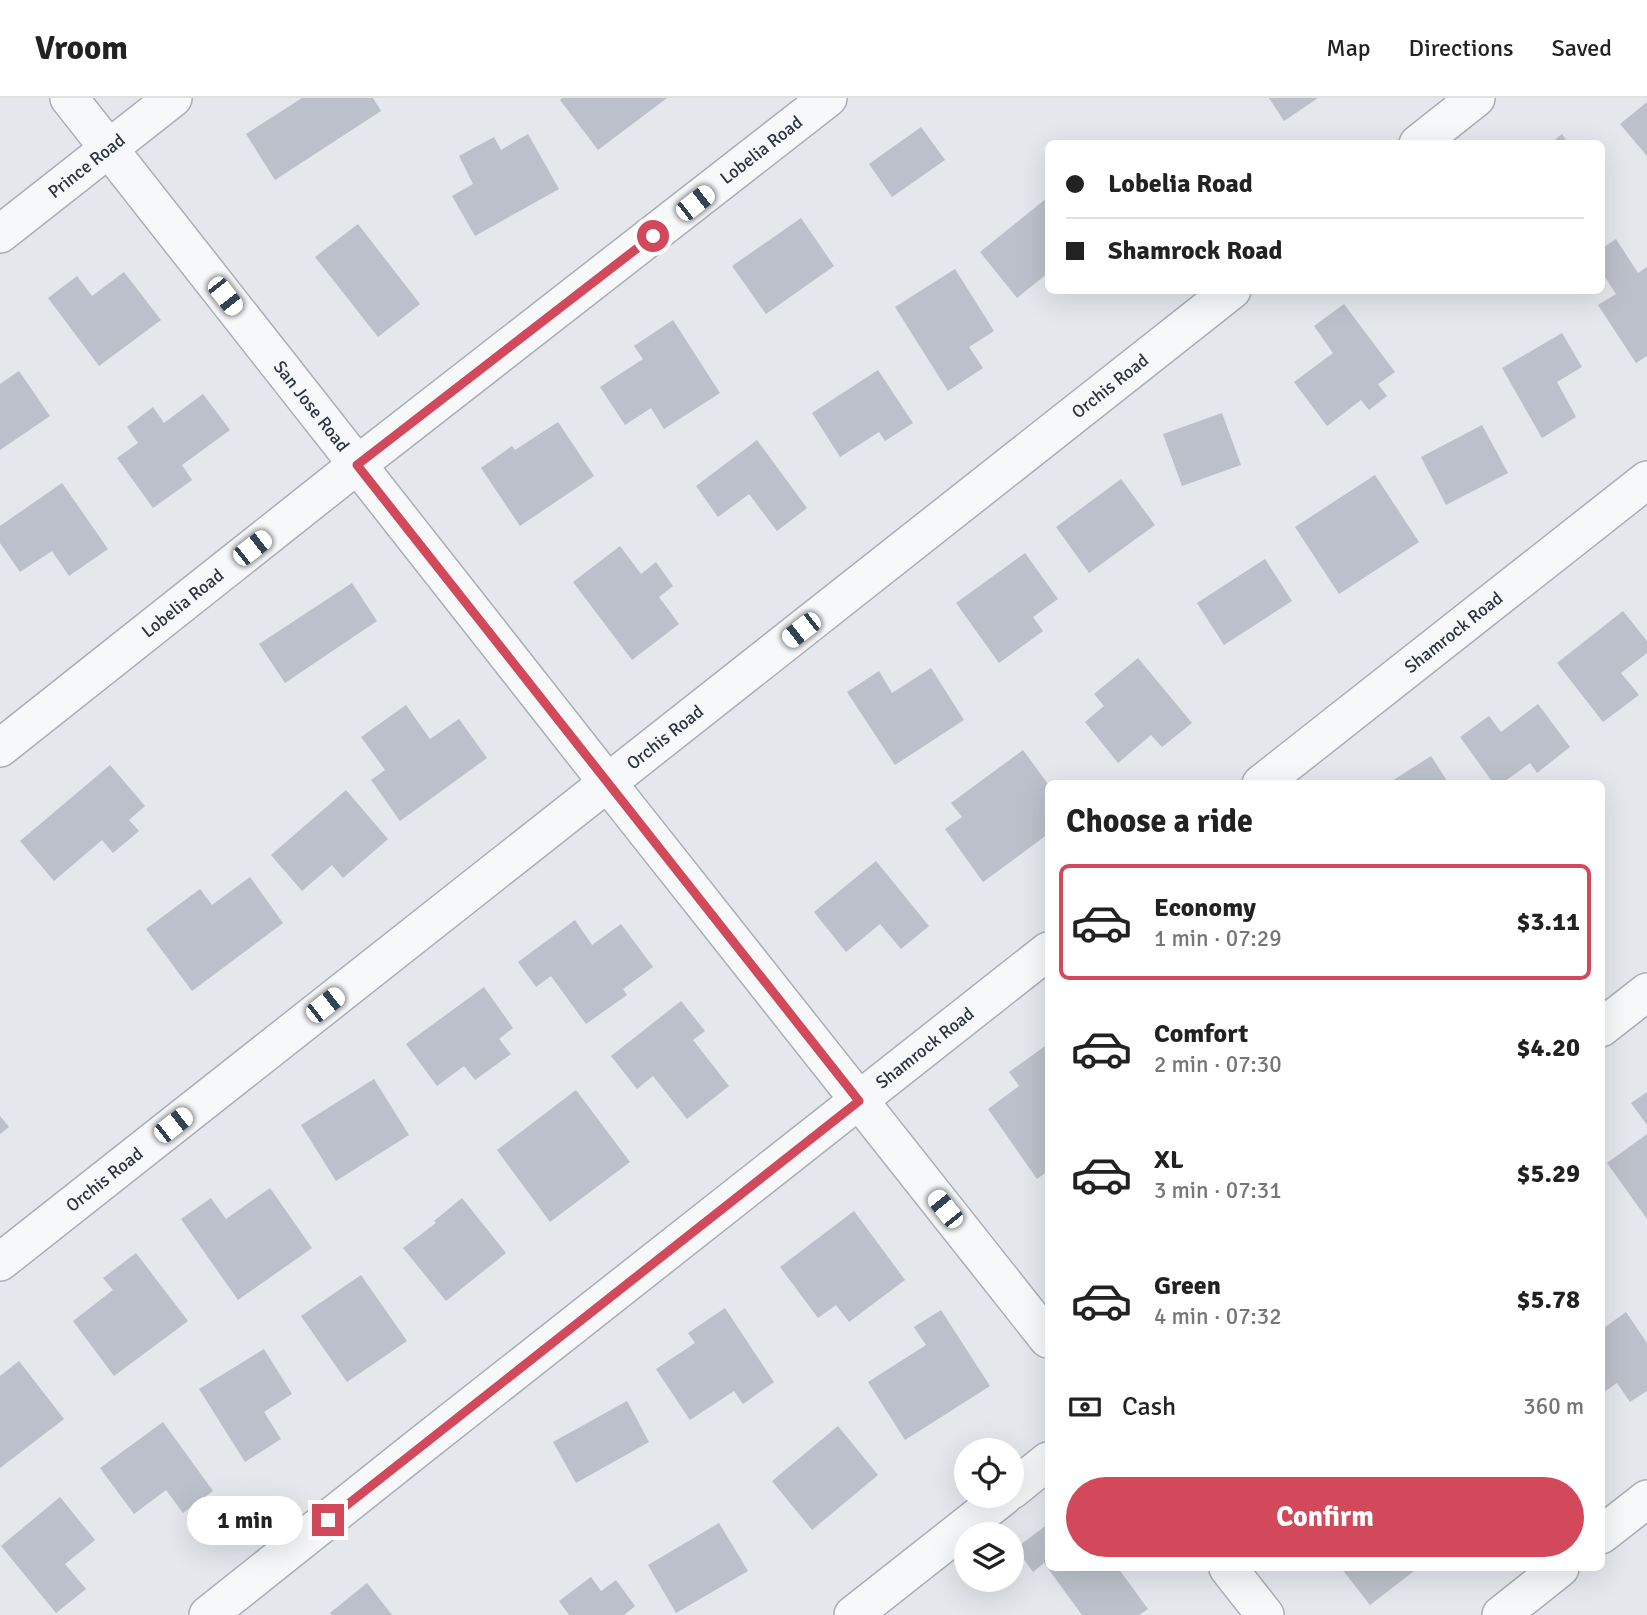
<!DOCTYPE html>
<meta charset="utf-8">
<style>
:root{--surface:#fff;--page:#f2f2f2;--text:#222;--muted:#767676;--line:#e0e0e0;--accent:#d1495b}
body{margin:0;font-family:Signika,sans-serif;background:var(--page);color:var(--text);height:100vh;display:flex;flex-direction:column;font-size:26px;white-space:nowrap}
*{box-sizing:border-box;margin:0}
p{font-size:23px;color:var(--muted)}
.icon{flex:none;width:38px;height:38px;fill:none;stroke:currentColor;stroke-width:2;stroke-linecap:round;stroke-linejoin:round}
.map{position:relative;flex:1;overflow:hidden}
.details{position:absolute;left:1045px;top:682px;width:560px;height:791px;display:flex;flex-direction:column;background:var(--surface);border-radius:10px;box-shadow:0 7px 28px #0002}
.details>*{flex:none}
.hud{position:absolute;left:1045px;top:42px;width:560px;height:154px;border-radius:10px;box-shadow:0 7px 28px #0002;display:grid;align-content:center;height:154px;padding:0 21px;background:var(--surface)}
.tools{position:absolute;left:954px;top:1340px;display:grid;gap:14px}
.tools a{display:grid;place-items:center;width:70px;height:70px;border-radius:50%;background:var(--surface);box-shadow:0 7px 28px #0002;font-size:35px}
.end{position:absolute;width:32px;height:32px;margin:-16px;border:9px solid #d1495b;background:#fff;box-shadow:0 0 0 4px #fff}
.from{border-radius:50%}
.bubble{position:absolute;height:49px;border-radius:24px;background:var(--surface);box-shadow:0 7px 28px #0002;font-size:23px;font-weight:700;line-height:49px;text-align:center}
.car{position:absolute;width:21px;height:42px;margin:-21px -10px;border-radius:9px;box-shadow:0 0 5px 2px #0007;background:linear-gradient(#fff 24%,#345 0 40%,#fff 0 76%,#345 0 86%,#fff 0)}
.hud b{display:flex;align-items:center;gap:24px;height:66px;font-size:26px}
.hud b+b{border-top:2px solid var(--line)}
.hud i{width:18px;height:18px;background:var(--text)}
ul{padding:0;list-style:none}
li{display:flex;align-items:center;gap:21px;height:116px;margin:0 14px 10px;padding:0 7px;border:4px solid transparent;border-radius:10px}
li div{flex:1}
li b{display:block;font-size:26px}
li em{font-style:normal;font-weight:700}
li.current{border-color:var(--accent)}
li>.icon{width:63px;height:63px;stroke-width:1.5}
h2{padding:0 21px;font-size:32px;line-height:84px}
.pay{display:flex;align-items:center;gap:18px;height:77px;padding:0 21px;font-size:26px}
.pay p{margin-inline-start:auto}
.cta{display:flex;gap:14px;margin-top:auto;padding:14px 21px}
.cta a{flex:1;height:80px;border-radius:42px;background:var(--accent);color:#fff;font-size:28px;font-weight:700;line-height:80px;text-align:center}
header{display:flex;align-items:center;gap:42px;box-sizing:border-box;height:98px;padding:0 35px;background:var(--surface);border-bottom:2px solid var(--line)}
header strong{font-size:33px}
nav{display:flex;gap:38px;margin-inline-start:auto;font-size:24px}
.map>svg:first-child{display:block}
</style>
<header>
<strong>Vroom</strong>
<nav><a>Map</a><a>Directions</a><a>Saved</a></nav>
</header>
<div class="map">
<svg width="1647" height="1517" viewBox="0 0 1647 1517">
<rect width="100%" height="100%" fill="#e4e7ec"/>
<g fill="#bbc0ca">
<path d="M302,0H373L381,13L275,82L246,36Z"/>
<path d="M562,0H667L598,52L560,2Z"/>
<path d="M1269,0H1318L1284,23Z"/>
<path d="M1647,4V58L1620,26Z"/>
<path d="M921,29L945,62L892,99L869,66Z"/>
<path d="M528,36L559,91L475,138L452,98L473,86L459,58L494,39L501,52Z"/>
<path d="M1562,36L1569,46H1550Z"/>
<path d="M1048,99V175L1017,200L980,154Z"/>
<path d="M801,120L834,168L766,216L732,168Z"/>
<path d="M358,126L420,206L378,239L315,159Z"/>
<path d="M1616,141L1638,175L1647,169V258L1636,265L1598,207L1616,196L1601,173V151Z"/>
<path d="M955,171L994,233L969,249L983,270L948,293L895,209Z"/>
<path d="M124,174L161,222L99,268L48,200L77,178L92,198Z"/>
<path d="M1344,206L1395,274L1378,286L1387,298L1369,312L1361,302L1327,328L1294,284L1333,255L1314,228Z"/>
<path d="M673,222L720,295L664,331L651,310L625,327L600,289L643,261L634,248Z"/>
<path d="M1562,235L1582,269L1557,284L1576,319L1542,340L1502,270Z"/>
<path d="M878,272L913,325L885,343L879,334L840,359L812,315Z"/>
<path d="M19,273L50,318L0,352V286Z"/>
<path d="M203,296L230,332L182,367L192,382L153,410L117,360L138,345L127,329L153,309L164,325Z"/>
<path d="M1222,315L1241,367L1182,388L1163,336Z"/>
<path d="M558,324L594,378L520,428L481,370L512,348L515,352Z"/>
<path d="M1482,327L1508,375L1446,407L1421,359Z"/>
<path d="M757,342L807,410L777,433L749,396L718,419L696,388Z"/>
<path d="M1375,377L1419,444L1339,496L1295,429Z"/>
<path d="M1121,381L1155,427L1089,475L1056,429Z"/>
<path d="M62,385L108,451L69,478L52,453L20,474L0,445V428Z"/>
<path d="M620,448L641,476L656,464L673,488L659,499L679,526L632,562L573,484Z"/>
<path d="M1025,455L1058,501L1033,519L1043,533L999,565L956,505Z"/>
<path d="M1265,461L1292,503L1224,547L1197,505Z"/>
<path d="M352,485L377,523L285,585L259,546Z"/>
<path d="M1623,513L1647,543V555L1621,575L1639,597L1603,624L1557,565Z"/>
<path d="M1138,560L1192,625L1162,649L1151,637L1118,665L1085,624L1104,608L1094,596Z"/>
<path d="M931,570L964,622L895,667L847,594L879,573L892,595Z"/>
<path d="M1538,606L1570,649L1537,675L1530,665L1501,686H1494L1460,639L1489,618L1501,634Z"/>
<path d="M406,607L430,641L459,621L487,660L400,723L371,682L385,672L361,639Z"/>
<path d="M1023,652L1048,686V736L983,784L945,731L962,719L951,705Z"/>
<path d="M1431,658L1449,686H1394L1392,683Z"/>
<path d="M110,667L145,708L129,722L139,733L113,755L102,742L54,783L20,743Z"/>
<path d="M346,692L388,741L343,780L332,767L302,793L271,757Z"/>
<path d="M876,763L929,828L901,851L880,826L846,854L814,814Z"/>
<path d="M250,779L283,825L192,893L146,831L200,791L212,807Z"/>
<path d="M575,822L592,847L621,826L653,869L623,891L627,897L586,926L551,878L536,889L518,864Z"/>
<path d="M484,889L513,930L499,941L511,956L475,982L464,968L437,988L406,946Z"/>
<path d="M681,903L705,933L693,942L729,988L687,1021L653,978L637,991L611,958Z"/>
<path d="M1048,946V1073L1037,1081L988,1011L1019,988L1009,974Z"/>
<path d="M374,981L409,1037L336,1083L301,1027Z"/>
<path d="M576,992L630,1064L550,1124L497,1052Z"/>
<path d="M1647,994V1027L1631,1005Z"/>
<path d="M0,1018L9,1029L0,1036Z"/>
<path d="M1647,1036V1121L1607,1065Z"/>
<path d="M270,1090L312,1150L238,1202L181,1121L211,1100L226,1121Z"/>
<path d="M462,1100L506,1155L446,1203L403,1150L436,1125L434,1123Z"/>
<path d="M854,1113L905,1182L849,1224L836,1207L818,1220L780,1169Z"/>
<path d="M136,1155L188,1223L114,1278L73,1223L113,1192L103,1180Z"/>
<path d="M361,1177L407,1243L347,1284L301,1218Z"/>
<path d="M725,1210L774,1284L743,1306L734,1293L690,1322L656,1271L695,1245L688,1235Z"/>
<path d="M941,1212L990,1288L905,1342L868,1284L926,1247L914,1229Z"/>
<path d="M1626,1214L1647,1245V1293L1630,1304L1617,1285L1601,1296V1232Z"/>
<path d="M264,1251L292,1296L264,1314L281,1341L245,1364L199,1291Z"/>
<path d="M19,1263L64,1321L0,1370V1278Z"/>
<path d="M627,1303L649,1344L576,1385L553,1344Z"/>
<path d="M163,1324L213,1393L183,1415L166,1392L134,1416L100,1370Z"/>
<path d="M838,1328L878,1377L812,1432L772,1383Z"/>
<path d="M60,1399L95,1442L65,1466L86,1491L56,1515L1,1448Z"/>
<path d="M719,1425L748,1473L676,1515L648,1467Z"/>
<path d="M1048,1426V1470H1118L1148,1511L1139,1517H1082L1044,1465L1033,1474L1016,1450Z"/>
<path d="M1341,1470H1418L1370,1507Z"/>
<path d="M591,1479L601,1493L616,1482L635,1508L624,1517H569L559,1503Z"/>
<path d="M367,1485L392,1517H331L330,1515Z"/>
</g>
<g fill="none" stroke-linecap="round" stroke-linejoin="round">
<g stroke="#a9aeb7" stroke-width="40">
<g id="minor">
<path id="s1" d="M69,0L607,684L1048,1241"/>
<path d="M1418,46L1476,0"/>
<path id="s2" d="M0,136L173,0"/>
<path id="s3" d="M0,650L357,367L828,0"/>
<path id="s4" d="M1261,686L1647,382"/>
<path d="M1601,930L1647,894"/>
<path id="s5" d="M0,1164L1232,192"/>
<path d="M1012,1392L1048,1363"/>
<path d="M1601,1437L1647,1401"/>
<path d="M1228,1470L1265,1517"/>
<path id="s6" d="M208,1517L415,1352L1048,853"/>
<path d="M853,1517L1004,1398"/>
<path d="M1501,1517L1560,1470"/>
</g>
</g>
<use href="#minor" stroke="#f7f8fa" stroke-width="37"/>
</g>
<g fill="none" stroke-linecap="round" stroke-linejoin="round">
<path stroke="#d1495b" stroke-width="9" d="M328,1422L859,1003L357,367L653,138"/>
</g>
<g text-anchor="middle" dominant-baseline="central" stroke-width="6" stroke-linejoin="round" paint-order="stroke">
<g font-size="18" fill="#2b3445" stroke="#f4f6f9">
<text stroke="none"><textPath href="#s3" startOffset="968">Lobelia Road</textPath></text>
<text stroke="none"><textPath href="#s2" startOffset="110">Prince Road</textPath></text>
<text stroke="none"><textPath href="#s5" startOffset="1414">Orchis Road</textPath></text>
<text stroke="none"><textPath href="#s1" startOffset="392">San Jose Road</textPath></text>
<text stroke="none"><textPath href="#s3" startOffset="233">Lobelia Road</textPath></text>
<text stroke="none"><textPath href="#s4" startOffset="245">Shamrock Road</textPath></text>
<text stroke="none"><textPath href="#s5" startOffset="847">Orchis Road</textPath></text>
<text stroke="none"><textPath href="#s6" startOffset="914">Shamrock Road</textPath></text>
<text stroke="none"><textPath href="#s5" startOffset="133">Orchis Road</textPath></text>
</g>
</g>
</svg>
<div class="tools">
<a><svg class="icon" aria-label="locate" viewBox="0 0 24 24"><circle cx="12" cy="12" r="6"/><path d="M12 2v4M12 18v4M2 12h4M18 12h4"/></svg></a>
<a><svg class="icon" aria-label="layers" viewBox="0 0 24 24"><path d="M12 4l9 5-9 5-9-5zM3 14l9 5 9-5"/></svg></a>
</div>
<i class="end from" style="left:653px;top:138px"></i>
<i class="end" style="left:328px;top:1422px"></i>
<div class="bubble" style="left:187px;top:1398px;width:116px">1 min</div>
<i class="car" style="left:695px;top:105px;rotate:52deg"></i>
<i class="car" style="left:225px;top:198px;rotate:142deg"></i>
<i class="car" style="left:252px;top:450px;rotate:52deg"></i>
<i class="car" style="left:801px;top:532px;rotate:232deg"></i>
<i class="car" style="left:325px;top:907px;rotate:52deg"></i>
<i class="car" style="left:173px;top:1027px;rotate:52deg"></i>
<i class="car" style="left:945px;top:1111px;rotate:321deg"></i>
<div class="hud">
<b><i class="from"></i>Lobelia Road</b>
<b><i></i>Shamrock Road</b>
</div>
<section class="details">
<h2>Choose a ride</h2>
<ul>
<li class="current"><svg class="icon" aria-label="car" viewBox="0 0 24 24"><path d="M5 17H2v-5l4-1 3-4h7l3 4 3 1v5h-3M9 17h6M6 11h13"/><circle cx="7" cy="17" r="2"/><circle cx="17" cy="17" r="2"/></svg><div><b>Economy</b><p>1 min · 07:29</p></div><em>$3.11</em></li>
<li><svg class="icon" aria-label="car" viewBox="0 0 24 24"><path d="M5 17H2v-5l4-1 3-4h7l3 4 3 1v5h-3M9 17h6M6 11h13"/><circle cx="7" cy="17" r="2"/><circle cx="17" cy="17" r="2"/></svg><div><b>Comfort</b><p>2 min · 07:30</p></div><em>$4.20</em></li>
<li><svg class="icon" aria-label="car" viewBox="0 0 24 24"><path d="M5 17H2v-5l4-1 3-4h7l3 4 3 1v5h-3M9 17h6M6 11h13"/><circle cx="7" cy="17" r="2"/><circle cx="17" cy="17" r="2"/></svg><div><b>XL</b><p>3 min · 07:31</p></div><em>$5.29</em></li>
<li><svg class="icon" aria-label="car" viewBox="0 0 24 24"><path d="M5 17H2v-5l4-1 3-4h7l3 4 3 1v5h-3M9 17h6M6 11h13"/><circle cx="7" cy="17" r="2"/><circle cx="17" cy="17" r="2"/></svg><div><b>Green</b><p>4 min · 07:32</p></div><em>$5.78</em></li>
</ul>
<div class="pay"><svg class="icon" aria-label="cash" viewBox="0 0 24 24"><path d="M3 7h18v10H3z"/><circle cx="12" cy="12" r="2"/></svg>Cash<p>360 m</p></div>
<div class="cta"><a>Confirm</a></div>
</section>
</div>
